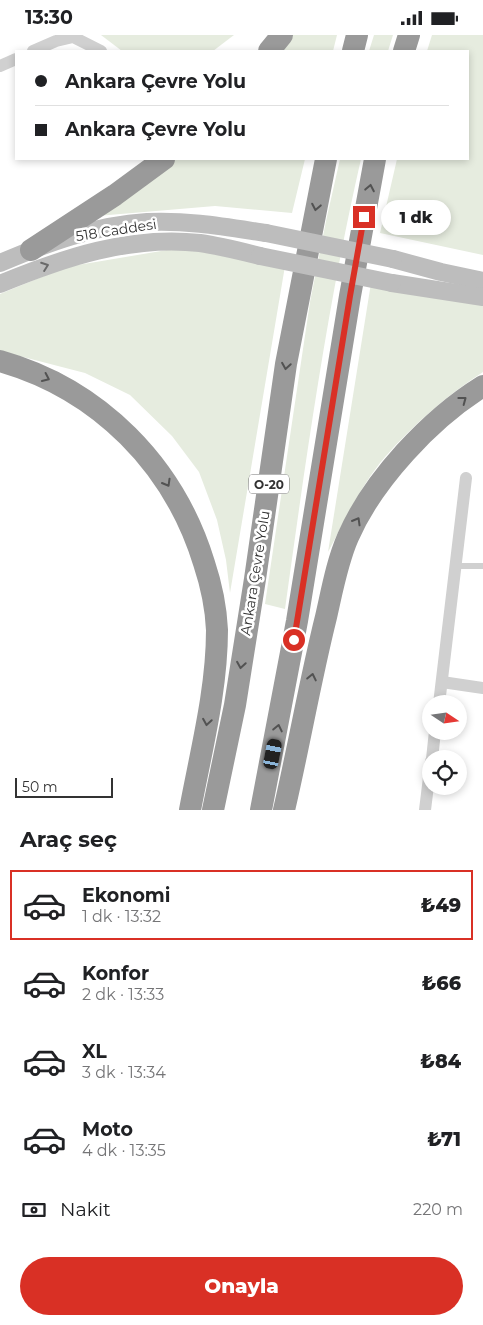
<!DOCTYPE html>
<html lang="tr">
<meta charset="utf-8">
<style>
:root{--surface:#fff;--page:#f2f2f2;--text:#202124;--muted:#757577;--line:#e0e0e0;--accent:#d93025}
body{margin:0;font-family:Montserrat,sans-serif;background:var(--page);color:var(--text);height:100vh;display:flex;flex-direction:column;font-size:19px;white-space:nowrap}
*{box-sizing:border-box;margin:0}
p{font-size:16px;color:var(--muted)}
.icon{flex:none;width:28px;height:28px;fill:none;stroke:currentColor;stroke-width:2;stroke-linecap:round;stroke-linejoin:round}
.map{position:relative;height:775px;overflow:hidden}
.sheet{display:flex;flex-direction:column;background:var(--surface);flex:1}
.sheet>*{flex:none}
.banner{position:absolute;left:15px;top:15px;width:454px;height:110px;border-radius:0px;box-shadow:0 2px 8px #0003;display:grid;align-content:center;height:110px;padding:0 20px;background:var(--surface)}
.needle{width:32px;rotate:103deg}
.controls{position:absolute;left:422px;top:660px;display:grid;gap:10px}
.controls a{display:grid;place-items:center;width:45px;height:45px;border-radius:50%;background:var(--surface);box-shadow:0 2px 8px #0003;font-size:25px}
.scale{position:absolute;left:15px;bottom:12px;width:98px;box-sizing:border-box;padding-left:5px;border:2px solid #333;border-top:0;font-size:14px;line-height:18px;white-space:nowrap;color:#333;-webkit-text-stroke:4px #fff;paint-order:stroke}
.end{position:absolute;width:22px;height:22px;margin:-11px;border:6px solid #d93025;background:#fff;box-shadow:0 0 0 2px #fff}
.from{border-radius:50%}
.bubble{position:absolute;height:35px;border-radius:18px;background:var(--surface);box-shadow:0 2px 8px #0003;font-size:16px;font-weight:800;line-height:35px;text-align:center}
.car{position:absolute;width:15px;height:30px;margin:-15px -8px;border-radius:6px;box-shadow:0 0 4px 1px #0007;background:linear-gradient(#222 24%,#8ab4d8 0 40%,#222 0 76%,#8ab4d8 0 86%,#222 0)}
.banner b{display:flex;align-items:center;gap:18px;height:48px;font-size:19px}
.banner b+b{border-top:1px solid var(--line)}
.banner i{width:12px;height:12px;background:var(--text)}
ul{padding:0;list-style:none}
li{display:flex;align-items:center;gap:15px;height:70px;margin:0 10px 8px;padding:0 10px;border:2px solid transparent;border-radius:0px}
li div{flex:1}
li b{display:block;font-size:19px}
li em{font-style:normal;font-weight:800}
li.on{border-color:var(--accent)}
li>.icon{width:45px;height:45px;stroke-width:1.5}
h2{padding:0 20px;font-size:22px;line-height:60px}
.pay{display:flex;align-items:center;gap:12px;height:55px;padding:0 20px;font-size:19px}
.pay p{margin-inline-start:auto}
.action{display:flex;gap:10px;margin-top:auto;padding:10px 20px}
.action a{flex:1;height:58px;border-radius:30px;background:var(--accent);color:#fff;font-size:20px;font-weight:800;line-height:58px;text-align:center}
.status{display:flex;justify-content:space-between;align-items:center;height:35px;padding:0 25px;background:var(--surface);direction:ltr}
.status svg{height:14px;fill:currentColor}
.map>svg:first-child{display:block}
</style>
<div class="status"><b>13:30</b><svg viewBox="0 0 49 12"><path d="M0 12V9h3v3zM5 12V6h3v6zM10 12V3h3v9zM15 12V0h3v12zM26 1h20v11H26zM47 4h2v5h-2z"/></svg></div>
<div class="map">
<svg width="483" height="775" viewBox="0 0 483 775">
<rect width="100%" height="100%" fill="#fff"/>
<g fill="#e6ecdf">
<path d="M101,0H234L213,16H122Z"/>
<path d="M292,0H337L333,16H279Z"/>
<path d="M374,0H393L388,16H369Z"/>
<path d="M432,0H483V220L380,198L397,124H468V16H427Z"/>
<path d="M176,124H305L292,178L215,171L97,181L156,141Z"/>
<path d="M340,124H361C327,272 306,423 285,574L265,569L310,267L326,186Z"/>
<path d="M209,213L285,231L230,558L226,525L217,485L199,437L172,401L130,360L85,338L0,316V259L66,232L173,214Z"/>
<path d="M371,248L483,270V337C447,360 413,390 385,422C361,450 345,485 328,517Z"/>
</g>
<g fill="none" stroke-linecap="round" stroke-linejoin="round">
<path stroke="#d0d0d0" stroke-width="6" d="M455,531H483"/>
<g stroke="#d0d0d0" stroke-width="12">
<path d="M33,16L56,6L73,2L101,16"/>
<path d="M0,31L16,24"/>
<path d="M442,647L483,653"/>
<path d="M439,669L466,443"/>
<path d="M432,724L435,696"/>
<path d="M425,775L431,726"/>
</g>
<g stroke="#bdbdbd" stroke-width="18">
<path d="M393,224L441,237L483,246"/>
<path d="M0,228C47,208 96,190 147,187C188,185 226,192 266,198"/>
<path d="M392,248L483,262"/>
<path d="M0,249C63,223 130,200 200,208C220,211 240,216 260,221"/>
</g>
<g stroke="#9a9a9a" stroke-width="22">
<path d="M269,16L282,0"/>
<path d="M353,16L357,0"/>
<path d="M404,16L409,0"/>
<path d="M31,215L115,160L164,124"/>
<path d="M0,326C99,354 174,430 204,528C211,549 216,572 217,595C217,655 201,716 190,775"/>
<path d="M213,775L235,670L255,544L286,329L326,124"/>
<path d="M261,775L297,586L350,261L375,124"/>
<path d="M284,775C299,711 310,646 326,582C332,556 337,527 348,502C373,445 430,384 483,351"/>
</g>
<g stroke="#bdbdbd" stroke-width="18">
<path d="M266,198L393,224"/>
<path d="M260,221L392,248"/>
</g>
</g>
<defs><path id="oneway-chevron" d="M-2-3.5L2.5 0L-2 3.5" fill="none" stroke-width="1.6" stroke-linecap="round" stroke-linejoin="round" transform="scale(1.25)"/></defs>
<g stroke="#525252">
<use href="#oneway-chevron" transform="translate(370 153) rotate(-79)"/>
<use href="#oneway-chevron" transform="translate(316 172) rotate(101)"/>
<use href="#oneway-chevron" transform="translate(286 331) rotate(99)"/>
<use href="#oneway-chevron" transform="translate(46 343) rotate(25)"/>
<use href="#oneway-chevron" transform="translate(463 365) rotate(-37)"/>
<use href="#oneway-chevron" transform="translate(167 448) rotate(60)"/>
<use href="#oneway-chevron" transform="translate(357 486) rotate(-60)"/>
<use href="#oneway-chevron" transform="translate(241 630) rotate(99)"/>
<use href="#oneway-chevron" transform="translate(312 642) rotate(-78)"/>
<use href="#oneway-chevron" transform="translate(207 687) rotate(99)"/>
<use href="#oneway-chevron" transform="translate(278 693) rotate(-78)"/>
</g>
<use stroke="#6a6a6a" href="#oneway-chevron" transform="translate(45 231) rotate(-20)"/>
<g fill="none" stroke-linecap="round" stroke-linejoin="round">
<path stroke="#d93025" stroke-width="6" d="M294,605L350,261L364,182"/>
</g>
<g text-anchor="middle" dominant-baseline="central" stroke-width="5" stroke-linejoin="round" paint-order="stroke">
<rect fill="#fff" stroke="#707070" stroke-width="1" x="249" y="439.5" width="40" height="19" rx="4"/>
<g font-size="12" font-weight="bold" fill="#333">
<text x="269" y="449">O-20</text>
</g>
<g font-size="14" fill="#333" stroke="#fff">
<text transform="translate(116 195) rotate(-9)">518 Caddesi</text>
<text transform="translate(255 538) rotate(-81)">Ankara Çevre Yolu</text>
</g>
</g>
</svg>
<div class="controls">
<a><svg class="needle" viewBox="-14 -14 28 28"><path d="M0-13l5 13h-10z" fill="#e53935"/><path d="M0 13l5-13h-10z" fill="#757577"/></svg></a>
<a><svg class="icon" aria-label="locate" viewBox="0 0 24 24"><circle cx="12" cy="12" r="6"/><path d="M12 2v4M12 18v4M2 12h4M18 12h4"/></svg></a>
</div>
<div class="scale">50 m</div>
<i class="end from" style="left:294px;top:605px"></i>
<i class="end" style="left:364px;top:182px"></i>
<div class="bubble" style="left:381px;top:165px;width:70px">1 dk</div>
<i class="car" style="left:273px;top:719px;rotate:11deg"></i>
<div class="banner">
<b><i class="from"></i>Ankara Çevre Yolu</b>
<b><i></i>Ankara Çevre Yolu</b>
</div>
</div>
<section class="sheet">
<h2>Araç seç</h2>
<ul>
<li class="on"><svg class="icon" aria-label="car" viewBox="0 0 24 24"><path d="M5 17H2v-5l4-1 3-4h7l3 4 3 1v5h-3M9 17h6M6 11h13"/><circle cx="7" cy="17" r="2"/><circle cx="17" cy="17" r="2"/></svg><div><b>Ekonomi</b><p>1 dk · 13:32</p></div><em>₺49</em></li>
<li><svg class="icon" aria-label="car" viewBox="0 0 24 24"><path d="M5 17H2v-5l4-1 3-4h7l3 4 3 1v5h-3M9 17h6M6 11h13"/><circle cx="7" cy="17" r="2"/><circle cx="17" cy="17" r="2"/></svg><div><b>Konfor</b><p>2 dk · 13:33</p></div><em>₺66</em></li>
<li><svg class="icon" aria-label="car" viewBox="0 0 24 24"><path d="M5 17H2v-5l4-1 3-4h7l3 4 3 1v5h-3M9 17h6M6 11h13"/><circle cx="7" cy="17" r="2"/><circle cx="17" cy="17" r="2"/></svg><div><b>XL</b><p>3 dk · 13:34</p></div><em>₺84</em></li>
<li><svg class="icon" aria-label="car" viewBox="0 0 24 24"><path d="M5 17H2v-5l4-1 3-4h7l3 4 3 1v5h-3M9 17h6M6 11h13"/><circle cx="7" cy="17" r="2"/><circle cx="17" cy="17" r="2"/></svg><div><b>Moto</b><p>4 dk · 13:35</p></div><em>₺71</em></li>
</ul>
<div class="pay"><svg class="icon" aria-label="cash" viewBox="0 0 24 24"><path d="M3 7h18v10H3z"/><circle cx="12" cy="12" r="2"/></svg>Nakit<p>220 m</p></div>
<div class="action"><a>Onayla</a></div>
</section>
